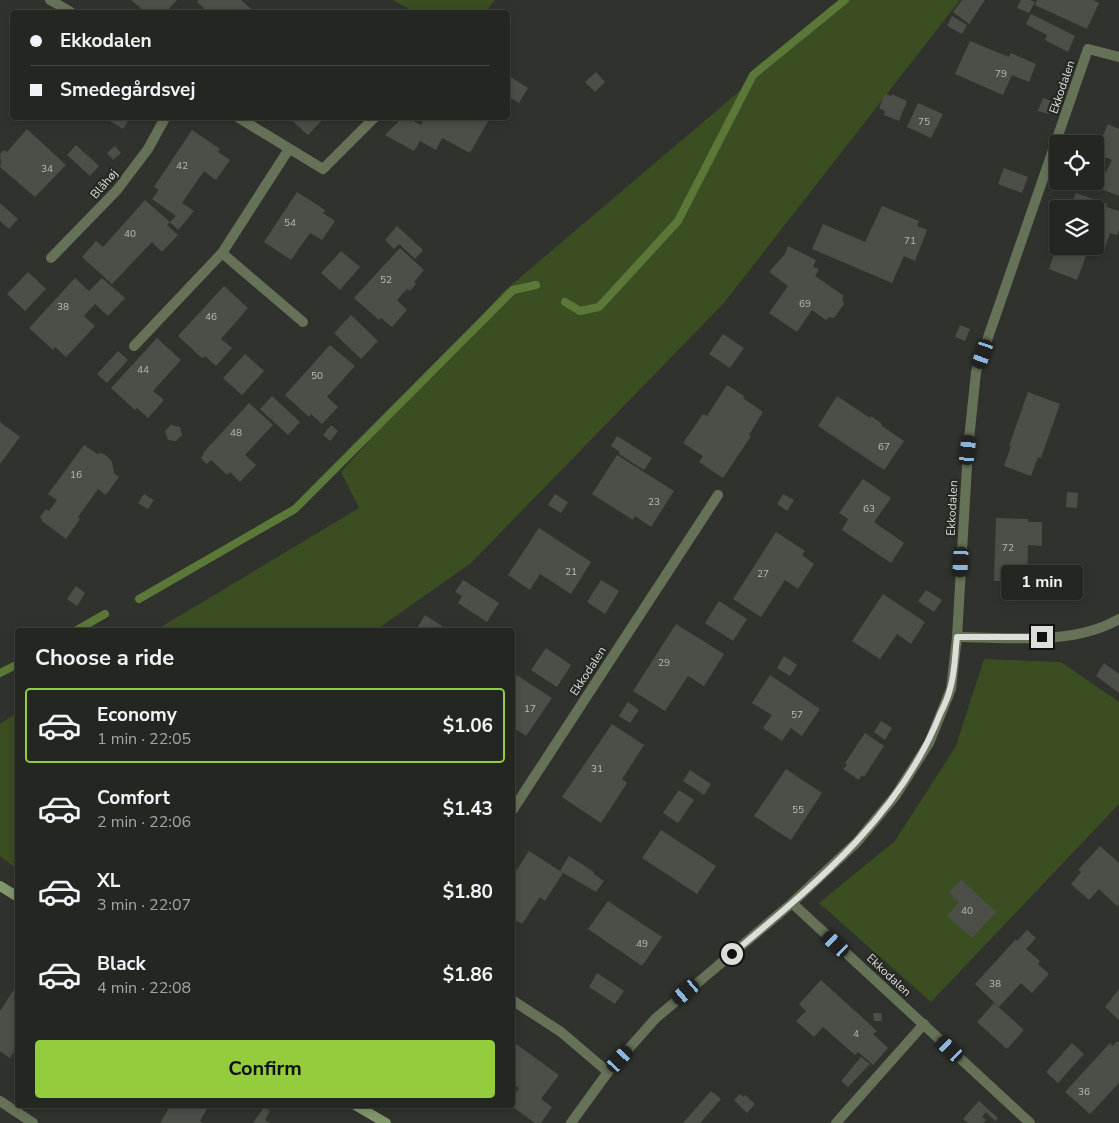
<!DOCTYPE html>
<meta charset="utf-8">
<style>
:root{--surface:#242622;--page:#2c2e2a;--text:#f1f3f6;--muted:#a3a5a5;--line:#414340;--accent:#93cc3d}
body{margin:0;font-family:"Nunito Sans",sans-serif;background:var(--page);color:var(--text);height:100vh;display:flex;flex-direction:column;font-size:19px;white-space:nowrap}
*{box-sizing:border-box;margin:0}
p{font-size:16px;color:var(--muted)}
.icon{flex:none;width:28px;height:28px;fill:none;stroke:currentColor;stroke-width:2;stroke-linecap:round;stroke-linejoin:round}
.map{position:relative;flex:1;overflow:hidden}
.side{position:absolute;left:15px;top:628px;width:500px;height:480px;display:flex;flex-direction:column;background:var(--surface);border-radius:5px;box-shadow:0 2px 8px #0003,0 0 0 1px var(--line)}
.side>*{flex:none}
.banner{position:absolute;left:10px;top:10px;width:500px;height:110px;border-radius:5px;box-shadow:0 2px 8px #0003,0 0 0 1px var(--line);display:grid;align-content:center;height:110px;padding:0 20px;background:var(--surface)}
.fabs{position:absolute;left:1049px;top:135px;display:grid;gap:10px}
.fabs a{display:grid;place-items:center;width:55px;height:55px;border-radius:5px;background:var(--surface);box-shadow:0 2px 8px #0003,0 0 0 1px var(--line);font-size:25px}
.end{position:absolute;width:22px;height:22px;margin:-11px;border:6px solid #dcdeda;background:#111;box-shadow:0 0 0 2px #111}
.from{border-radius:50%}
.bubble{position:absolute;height:35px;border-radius:5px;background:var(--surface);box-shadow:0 2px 8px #0003,0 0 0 1px var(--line);font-size:16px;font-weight:700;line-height:35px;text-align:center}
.car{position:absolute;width:15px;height:30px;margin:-15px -8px;border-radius:6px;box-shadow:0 0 4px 1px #0007;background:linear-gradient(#222 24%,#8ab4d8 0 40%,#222 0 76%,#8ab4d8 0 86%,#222 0)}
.banner b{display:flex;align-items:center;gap:18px;height:48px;font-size:19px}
.banner b+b{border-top:1px solid var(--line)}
.banner i{width:12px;height:12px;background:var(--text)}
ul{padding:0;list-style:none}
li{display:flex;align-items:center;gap:15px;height:75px;margin:0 10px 8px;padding:0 10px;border:2px solid transparent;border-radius:5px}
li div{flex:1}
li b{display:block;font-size:19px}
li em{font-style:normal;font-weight:700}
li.selected{border-color:var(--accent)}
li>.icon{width:45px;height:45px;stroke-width:1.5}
h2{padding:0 20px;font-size:22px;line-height:60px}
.cta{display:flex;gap:10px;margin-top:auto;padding:10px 20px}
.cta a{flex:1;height:58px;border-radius:5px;background:var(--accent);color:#111;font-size:20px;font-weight:700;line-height:58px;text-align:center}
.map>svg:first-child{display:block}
</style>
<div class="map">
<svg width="1119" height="1123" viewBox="0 0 1119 1123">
<rect width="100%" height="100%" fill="#30322d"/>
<g fill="#3b4e22">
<path d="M393,0H495L485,12H414Z"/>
<path d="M847,0H960L724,303L471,563L376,630H156L359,508L341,472L503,292Z"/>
<path d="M984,659L1061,662L1119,702V804L931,1002L819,903L895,841L956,746Z"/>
<path d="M17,713V869L0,856V724Z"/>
</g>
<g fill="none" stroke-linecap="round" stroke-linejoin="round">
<g stroke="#5c7839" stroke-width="8">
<path d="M565,302L580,311L599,307L678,221L753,75L845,0"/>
<path d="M139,599L295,509L513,290L536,285"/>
<path d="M77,630L105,614"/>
<path d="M0,673L18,664"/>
</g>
</g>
<g fill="#4c4f48">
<path d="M131,0H177L166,12H145Z"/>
<path d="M199,0H241L255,12H201L204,8L197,2Z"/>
<path d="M962,0H985L969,24L953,12Z"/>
<path d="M1021,0H1030L1035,2L1029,13L1017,8Z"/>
<path d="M1037,0H1093L1099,3L1087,29L1035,5Z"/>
<path d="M1031,14L1075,36L1068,52L1045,40L1047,35L1026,24Z"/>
<path d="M952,16L967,25L962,34L947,26Z"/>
<path d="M970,41L1009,57L1011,53L1036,64L1029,82L1012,75L1003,95L955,74Z"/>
<path d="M596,72L605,82L595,92L585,82Z"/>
<path d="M509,76L528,88L519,103L508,96Z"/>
<path d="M885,94L892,96V94L907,101L899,121L884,115L885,111L879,108Z"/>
<path d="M1043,98L1054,102L1049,114L1038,111Z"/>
<path d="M918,103L943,114L931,138L907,127Z"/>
<path d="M105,118H130L123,129Z"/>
<path d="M291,118H324L308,135L290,119Z"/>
<path d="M402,118H407L421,125L425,118H490L470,153L442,138L436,150L420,141L414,151L385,135Z"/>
<path d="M1108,124L1119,129V196L1085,183L1086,181H1095V167L1106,172L1112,160L1095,153Z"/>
<path d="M27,129L66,165L35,197L0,167L1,163L0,154L4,150L7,152Z"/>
<path d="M192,130L220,149L218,152L230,160L216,180L204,171L182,203L194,211L178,230L170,222L176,216L152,199L159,190L154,187Z"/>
<path d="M76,145L99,166L90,176L67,155Z"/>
<path d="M115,146L121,153L113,160L107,153Z"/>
<path d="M1004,168L1028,177L1022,193L998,184Z"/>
<path d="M297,192L325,210L323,213L335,221L322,240L310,233L291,260L264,242Z"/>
<path d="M1076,193L1107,204L1106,207L1119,211V230L1117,235L1110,233L1105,248L1095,245V209H1070Z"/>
<path d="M145,200L170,222L167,225L178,235L162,252L152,242L112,284L82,257L96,241L103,247Z"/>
<path d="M0,203L18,219L9,229L0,221Z"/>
<path d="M882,206L919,221L917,226L927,230L915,261L904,256L892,283L812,249L823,224L865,242Z"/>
<path d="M397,226L423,250L415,259L399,244L394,249L385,240Z"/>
<path d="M788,246L816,260L813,267L819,269L815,276L844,296L842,298L844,304L834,318L829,317L826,320L812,310L797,332L769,313L788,286L769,272L785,254Z"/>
<path d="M1057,246L1086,256L1077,280L1049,269Z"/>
<path d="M1071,246H1091L1089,253Z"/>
<path d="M400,248L424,270L414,282L416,284L410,291L407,289L397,300L407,310L392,327L381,318L379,320L354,298Z"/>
<path d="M341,251L360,267L340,290L321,273Z"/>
<path d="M28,272L46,289L25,311L7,294Z"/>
<path d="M75,278L89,291L102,278L125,298L108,316L95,304L84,316L95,326L66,357L55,347L53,350L29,328Z"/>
<path d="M224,286L248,308L221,339L232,348L216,366L205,356L202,358L178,336Z"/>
<path d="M351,315L378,341L361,359L334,333Z"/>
<path d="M960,325L970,329L965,341L955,337Z"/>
<path d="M723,334L744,348L730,368L709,354Z"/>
<path d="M157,338L181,360L153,391L164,400L148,418L137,408L135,410L111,388Z"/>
<path d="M330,345L355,366L327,397L338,407L322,424L311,414L309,417L285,395Z"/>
<path d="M118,351L128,360L107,383L97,374Z"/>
<path d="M245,354L264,371L242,395L223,378Z"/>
<path d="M727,385L744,396L743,398L763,412L749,435L751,436L723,478L699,462L703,456L683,443L703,414L707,416Z"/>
<path d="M1028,392L1060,404L1041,458L1038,457L1031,476L1004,466L1011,446H1009Z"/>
<path d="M272,396L300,422L288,435L260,409Z"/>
<path d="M837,396L870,418L871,416L881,423L882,426L904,441L884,470L818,426Z"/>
<path d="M249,403L273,425L245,455L256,465L240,482L230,472L227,475L211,460L207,464L201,458L204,454L203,453Z"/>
<path d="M0,422L20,437L0,464Z"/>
<path d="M171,425L180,427L182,435L176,441L168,440L165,431Z"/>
<path d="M331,425L338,431L330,441L323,435Z"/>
<path d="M617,436L652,458L644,470L619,454L620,452L611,446Z"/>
<path d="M84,445L97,454L101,453L107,456L112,462L114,473L119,477L106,495L98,489L78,517L80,519L66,539L42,521V519L40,517L46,509L49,511L57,500L48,494Z"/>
<path d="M617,455L674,491L651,527L635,516L633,520L592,494Z"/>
<path d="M863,479L891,498L874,522L904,543L891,563L842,530L848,519L839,513Z"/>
<path d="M1067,492L1078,493L1077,508L1066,507Z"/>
<path d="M144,494L154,500L148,509L138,503Z"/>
<path d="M555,494L568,502L561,513L548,505Z"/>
<path d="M783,494L794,500L787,511L777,504Z"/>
<path d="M996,518L1028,519V522H1042V546L1028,545L1027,582L994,581Z"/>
<path d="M539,528L591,562L571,594L540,574L530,590L508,575Z"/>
<path d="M776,532L805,551L802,555L814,564L798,589L785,580L761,617L733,599Z"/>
<path d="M463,580L499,603L487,622L458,603L462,596L455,592Z"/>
<path d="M601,580L619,591L605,614L587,602Z"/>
<path d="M76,586L85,593L77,606L67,599Z"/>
<path d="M926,590L942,600L934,612L918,601Z"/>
<path d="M883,594L925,622L911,644L897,634L880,659L852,641Z"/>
<path d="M719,601L747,619L733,641L705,623Z"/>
<path d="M425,615L448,630H416Z"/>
<path d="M676,624L724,654L704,686L688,676L665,711L633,691Z"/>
<path d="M546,648L571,665L557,687L531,670Z"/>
<path d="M784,656L797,665L790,676L777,668Z"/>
<path d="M1104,663L1119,674V693L1096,676Z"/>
<path d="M512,672L552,698L526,736L512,727Z"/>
<path d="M770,675L820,709L802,736L791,728L782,741L763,728L772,715L752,703Z"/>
<path d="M628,702L639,710L630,723L619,716Z"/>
<path d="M881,721L892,728L885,740L874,732Z"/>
<path d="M612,724L644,745L622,779L627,783L601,823L562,797Z"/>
<path d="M865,733L884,746L864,777L862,775L859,780L843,769L847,765L845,763Z"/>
<path d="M786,769L822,793L791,840L754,816Z"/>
<path d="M690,770L711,784L704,795L683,781Z"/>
<path d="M679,790L694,800L678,823L663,813Z"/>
<path d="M661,830L716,866L697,894L642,858Z"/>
<path d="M1100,846L1119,863V904L1117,906L1099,889L1089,900L1071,884L1081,872L1078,870Z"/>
<path d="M529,851L563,873L545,901L540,897L522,924L512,918V877Z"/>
<path d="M569,856L594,872V874L604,881L596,892L560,871Z"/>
<path d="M961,879L996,912L972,938L947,916L959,902L949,893Z"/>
<path d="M608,901L662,937L642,966L588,929Z"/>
<path d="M1027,930L1036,938L1026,949L1040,961L1038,964L1049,974L1032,993L1021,983L999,1007L975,984L1016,939L1017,941Z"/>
<path d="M597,973L624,991L615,1004L589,987Z"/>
<path d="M821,980L877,1031L873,1034L888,1048L873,1065L858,1052L855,1055L823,1027L814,1037L796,1021L806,1011L799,1004Z"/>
<path d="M15,988L18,989V1046L10,1058L0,1051V1011Z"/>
<path d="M1119,989V1020L1105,1007Z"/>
<path d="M994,1003L1024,1030L1007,1049L977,1022Z"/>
<path d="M873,1013H881L882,1021H874Z"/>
<path d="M512,1041L559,1075L541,1099L552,1107L541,1123H535L510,1105H512V1098L519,1088L512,1083Z"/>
<path d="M1117,1041L1119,1043V1083L1090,1114L1065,1092L1110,1043L1113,1046Z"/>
<path d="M1072,1043L1084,1054L1058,1083L1046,1072Z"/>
<path d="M861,1057L870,1064L848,1087L841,1081Z"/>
<path d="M711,1091L721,1099L700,1123H683Z"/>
<path d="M740,1094L743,1097L745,1095L755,1104L747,1113L734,1100Z"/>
<path d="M979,1101L998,1118L995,1121L986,1112L982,1117L986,1120L983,1123H968L963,1119Z"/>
<path d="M171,1105H201L207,1109L200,1121L203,1123H160Z"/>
<path d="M264,1107L270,1111L265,1120L270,1123H253Z"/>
</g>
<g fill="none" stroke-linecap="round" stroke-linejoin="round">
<g stroke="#657258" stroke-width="10">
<path d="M50,0L71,12"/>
<path d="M239,118L323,169L374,118"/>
<path d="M222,253L303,322"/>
<path d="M51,258L117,190L148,149L165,118"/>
<path d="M134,346L222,253L289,149"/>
<path d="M957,637C1009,637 1072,646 1119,619"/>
<path d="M512,811L718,495"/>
<path d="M792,903L1030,1123"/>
<path d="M512,1000L561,1032L608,1072"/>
<path d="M0,1101L33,1123"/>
<path d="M571,1123L608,1072L656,1018L792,903L857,842L896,795L929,743L951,689L957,637L968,449L976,372L1088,49L1119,57"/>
<path d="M836,1123L924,1024"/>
</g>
<g stroke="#82966c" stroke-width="10">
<path d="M0,886L18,897"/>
<path d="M355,1105L386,1123"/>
</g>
</g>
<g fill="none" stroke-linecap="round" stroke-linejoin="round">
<path stroke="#dcdeda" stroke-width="6" d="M732,954C814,885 900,816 940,714C944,706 948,698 950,689C955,673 955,654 957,637H1042"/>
</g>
<g text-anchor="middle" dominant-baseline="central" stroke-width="4.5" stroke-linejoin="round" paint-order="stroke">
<g font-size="10" fill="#b8bab6">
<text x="1001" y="74">79</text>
<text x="924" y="122">75</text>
<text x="182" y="166">42</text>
<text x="47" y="169">34</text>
<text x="290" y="223">54</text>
<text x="130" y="234">40</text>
<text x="910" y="241">71</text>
<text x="386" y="280">52</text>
<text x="805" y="304">69</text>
<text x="63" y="307">38</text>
<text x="211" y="317">46</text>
<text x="143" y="370">44</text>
<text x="317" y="376">50</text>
<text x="236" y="433">48</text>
<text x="884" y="447">67</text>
<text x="76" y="475">16</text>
<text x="654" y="502">23</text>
<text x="869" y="509">63</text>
<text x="1008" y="548">72</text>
<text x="571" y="572">21</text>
<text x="763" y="574">27</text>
<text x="664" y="663">29</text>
<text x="530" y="709">17</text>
<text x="797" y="715">57</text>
<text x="597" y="769">31</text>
<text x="798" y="810">55</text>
<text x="967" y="911">40</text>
<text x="642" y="944">49</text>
<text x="995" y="984">38</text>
<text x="856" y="1034">4</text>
<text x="1084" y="1092">36</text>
</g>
<g font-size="12" fill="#dcdeda" stroke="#262923">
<text transform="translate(1062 87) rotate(-71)">Ekkodalen</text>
<text transform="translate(104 184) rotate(-49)">Blåhøj</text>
<text transform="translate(952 508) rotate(-87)">Ekkodalen</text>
<text transform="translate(588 671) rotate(-57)">Ekkodalen</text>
<text transform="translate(889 975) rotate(43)">Ekkodalen</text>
</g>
</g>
</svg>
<div class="fabs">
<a><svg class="icon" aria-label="locate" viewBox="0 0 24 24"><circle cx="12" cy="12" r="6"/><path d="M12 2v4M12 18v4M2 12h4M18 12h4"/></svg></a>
<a><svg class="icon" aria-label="layers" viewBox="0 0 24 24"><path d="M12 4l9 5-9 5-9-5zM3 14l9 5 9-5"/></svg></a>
</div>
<i class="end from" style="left:732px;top:954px"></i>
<i class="end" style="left:1042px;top:637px"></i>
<div class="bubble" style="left:1001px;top:565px;width:82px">1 min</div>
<i class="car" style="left:983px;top:354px;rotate:199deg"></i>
<i class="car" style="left:968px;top:450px;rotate:6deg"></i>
<i class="car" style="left:961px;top:562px;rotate:183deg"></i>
<i class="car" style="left:836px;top:944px;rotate:313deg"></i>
<i class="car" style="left:686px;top:992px;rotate:230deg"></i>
<i class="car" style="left:950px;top:1049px;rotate:313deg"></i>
<i class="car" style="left:620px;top:1059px;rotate:42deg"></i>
<div class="banner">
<b><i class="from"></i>Ekkodalen</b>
<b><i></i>Smedegårdsvej</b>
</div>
<section class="side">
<h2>Choose a ride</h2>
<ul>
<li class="selected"><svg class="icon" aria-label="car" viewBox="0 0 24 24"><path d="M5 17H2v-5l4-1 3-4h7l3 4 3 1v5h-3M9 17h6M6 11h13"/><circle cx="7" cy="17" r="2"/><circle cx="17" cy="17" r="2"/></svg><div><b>Economy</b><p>1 min · 22:05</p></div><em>$1.06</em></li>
<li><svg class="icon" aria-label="car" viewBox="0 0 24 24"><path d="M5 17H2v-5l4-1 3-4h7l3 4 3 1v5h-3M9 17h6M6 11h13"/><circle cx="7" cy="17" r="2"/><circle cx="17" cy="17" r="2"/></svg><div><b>Comfort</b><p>2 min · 22:06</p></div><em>$1.43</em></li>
<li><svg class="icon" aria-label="car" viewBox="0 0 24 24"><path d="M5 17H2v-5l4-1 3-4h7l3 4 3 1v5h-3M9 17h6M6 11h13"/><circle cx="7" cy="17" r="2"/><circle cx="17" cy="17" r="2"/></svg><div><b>XL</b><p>3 min · 22:07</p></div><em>$1.80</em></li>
<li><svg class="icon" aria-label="car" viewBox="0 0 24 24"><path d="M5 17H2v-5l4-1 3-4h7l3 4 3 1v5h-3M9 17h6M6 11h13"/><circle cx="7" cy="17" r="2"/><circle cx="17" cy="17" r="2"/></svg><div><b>Black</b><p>4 min · 22:08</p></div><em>$1.86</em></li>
</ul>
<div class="cta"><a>Confirm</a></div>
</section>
</div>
